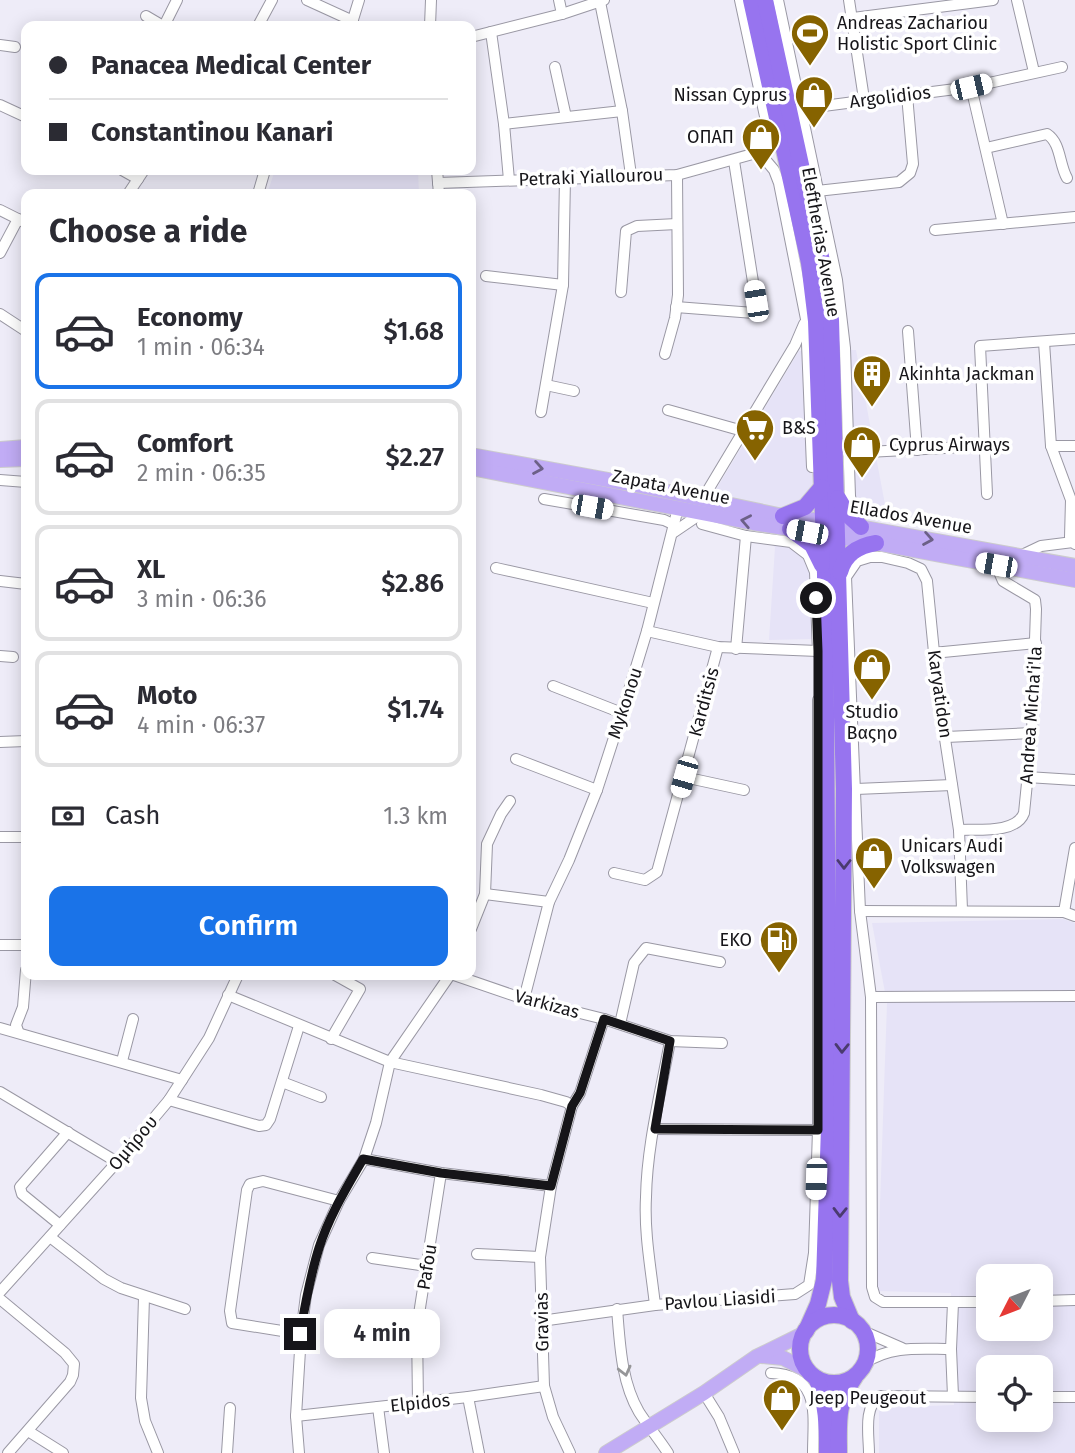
<!DOCTYPE html>
<meta charset="utf-8">
<style>
:root{--surface:#fff;--page:#f7f7f7;--text:#2b2b33;--muted:#7c7c81;--line:#e1e1e2;--accent:#1a73e8}
body{margin:0;font-family:"Fira Sans",sans-serif;background:var(--page);color:var(--text);height:100vh;display:flex;flex-direction:column;font-size:26px;white-space:nowrap}
*{box-sizing:border-box;margin:0}
p{font-size:23px;color:var(--muted)}
.icon{flex:none;width:38px;height:38px;fill:none;stroke:currentColor;stroke-width:2;stroke-linecap:round;stroke-linejoin:round}
.map{position:relative;flex:1;overflow:hidden}
.details{position:absolute;left:21px;top:189px;width:455px;height:791px;display:flex;flex-direction:column;background:var(--surface);border-radius:14px;box-shadow:0 4px 18px #0003}
.details>*{flex:none}
.top-card{position:absolute;left:21px;top:21px;width:455px;height:154px;border-radius:14px;box-shadow:0 4px 18px #0003;display:grid;align-content:center;height:154px;padding:0 28px;background:var(--surface)}
.needle{width:46px;rotate:228deg}
.controls{position:absolute;left:976px;top:1264px;display:grid;gap:14px}
.controls a{display:grid;place-items:center;width:77px;height:77px;border-radius:14px;background:var(--surface);box-shadow:0 4px 18px #0003;font-size:35px}
.end{position:absolute;width:32px;height:32px;margin:-16px;border:9px solid #161519;background:#fff;box-shadow:0 0 0 4px #fff}
.from{border-radius:50%}
.bubble{position:absolute;height:49px;border-radius:14px;background:var(--surface);box-shadow:0 4px 18px #0003;font-size:23px;font-weight:600;line-height:49px;text-align:center}
.car{position:absolute;width:21px;height:42px;margin:-21px -10px;border-radius:9px;box-shadow:0 0 5px 2px #0007;background:linear-gradient(#fff 24%,#345 0 40%,#fff 0 76%,#345 0 86%,#fff 0)}
.top-card b{display:flex;align-items:center;gap:24px;height:66px;font-size:26px}
.top-card b+b{border-top:2px solid var(--line)}
.top-card i{width:18px;height:18px;background:var(--text)}
ul{padding:0;list-style:none}
li{display:flex;align-items:center;gap:21px;height:116px;margin:0 14px 10px;padding:0 14px;border:4px solid var(--line);border-radius:14px}
li div{flex:1}
li b{display:block;font-size:26px}
li em{font-style:normal;font-weight:600}
li.selected{border-color:var(--accent)}
li>.icon{width:63px;height:63px;stroke-width:1.5}
h2{padding:0 28px;font-size:32px;line-height:84px}
.pay{display:flex;align-items:center;gap:18px;height:77px;padding:0 28px;font-size:26px}
.pay p{margin-inline-start:auto}
.button{display:flex;gap:14px;margin-top:auto;padding:14px 28px}
.button a{flex:1;height:80px;border-radius:14px;background:var(--accent);color:#fff;font-size:28px;font-weight:600;line-height:80px;text-align:center}
.map>svg:first-child{display:block}
</style>
<div class="map">
<svg width="1075" height="1453" viewBox="0 0 1075 1453">
<rect width="100%" height="100%" fill="#eeecf8"/>
<g fill="#e6e3f7" fill-rule="evenodd">
<path d="M275,170H418L419,194H267Z"/>
<path d="M856,350L887,515L846,546L853,638L769,640L775,547L714,493L799,351Z"/>
<path d="M1063,919L1075,923V1453H879V1408L954,1405L951,1293L877,1291L887,1003L872,923ZM989,1276H1041V1328H989ZM989,1367H1041V1419H989Z"/>
</g>
<g fill="none" stroke-linecap="round" stroke-linejoin="round">
<g stroke="#9a98a4" stroke-width="12">
<g id="minor">
<path d="M307,0L353,21"/>
<path d="M559,0L562,14"/>
<path d="M740,0L766,121L767,134L762,148L763,157L774,170L779,183L806,319L812,467"/>
<path d="M778,0L837,280L845,348L850,496L852,506"/>
<path d="M849,0L864,99"/>
<path d="M1017,0L1034,72"/>
<path d="M600,2L622,111L631,175"/>
<path d="M146,16L163,26"/>
<path d="M853,18L993,0"/>
<path d="M164,26L177,0"/>
<path d="M258,26L272,0"/>
<path d="M351,26L359,0"/>
<path d="M430,26L431,0"/>
<path d="M491,32L504,124L509,180"/>
<path d="M471,37L562,14L604,0"/>
<path d="M0,45L15,47"/>
<path d="M555,67L566,117"/>
<path d="M971,87L1003,224"/>
<path d="M0,105L26,117"/>
<path d="M800,109L971,87L1062,67"/>
<path d="M504,124L622,111"/>
<path d="M986,148L1047,134C1061,143 1059,164 1067,178"/>
<path d="M122,170L138,179"/>
<path d="M437,170L439,194"/>
<path d="M438,183L677,175L767,150L776,144L780,132"/>
<path d="M817,191L899,182L910,173L913,164L907,95"/>
<path d="M128,194L144,170"/>
<path d="M258,194L265,170"/>
<path d="M0,210L26,223"/>
<path d="M935,230L1075,217"/>
<path d="M0,253L18,219"/>
<path d="M486,276L563,285"/>
<path d="M621,292L626,231L637,226L677,224"/>
<path d="M676,307L754,313L756,301L734,161"/>
<path d="M0,314L26,331"/>
<path d="M908,331L917,450"/>
<path d="M1044,342L1051,446L1071,500L1070,537L1075,544"/>
<path d="M665,354L675,318L678,295L677,175"/>
<path d="M546,385L574,391"/>
<path d="M668,410L743,431"/>
<path d="M541,412L563,285L565,178"/>
<path d="M1051,446H1075"/>
<path d="M848,453L983,446"/>
<path d="M0,480L26,482"/>
<path d="M987,494L980,346L1075,339"/>
<path d="M544,499L664,520L675,525"/>
<path d="M702,500L795,345L804,324"/>
<path d="M702,524L746,536L791,542L808,555L815,572L818,653"/>
<path d="M674,532L702,513"/>
<path d="M1020,556L1041,546L1073,542"/>
<path d="M496,568L653,603"/>
<path d="M0,581L26,584"/>
<path d="M647,631L718,647L818,651"/>
<path d="M736,649L746,536"/>
<path d="M933,653L1036,643"/>
<path d="M0,656L13,657"/>
<path d="M553,686L622,713"/>
<path d="M946,737L1032,733"/>
<path d="M0,742L26,741"/>
<path d="M516,759L597,790"/>
<path d="M684,777L744,790"/>
<path d="M1027,777L1075,780"/>
<path d="M856,789L952,785"/>
<path d="M959,830C978,829 1016,834 1024,813L1032,733L1036,609L1035,600L1003,581L996,565"/>
<path d="M0,837H26"/>
<path d="M614,873L645,880L657,872L718,647"/>
<path d="M485,894L549,902"/>
<path d="M962,910L959,830L938,693L927,581L921,569L908,563L882,557H870L857,561L846,577L860,911L871,997L872,1287L875,1297L883,1302H989"/>
<path d="M860,911L1064,912L1075,916"/>
<path d="M1064,912L1075,848"/>
<path d="M471,929L485,894L487,844L501,814L510,801"/>
<path d="M0,945H26"/>
<path d="M454,975L524,999L604,1019L670,1041L722,1043"/>
<path d="M228,995L390,1062L541,1095L566,1102L572,1106"/>
<path d="M871,997L1075,996"/>
<path d="M524,999L549,902L569,860L597,790L622,713L647,631L678,508"/>
<path d="M620,1024L634,963L646,948L720,962"/>
<path d="M0,1028L182,1080"/>
<path d="M18,1031L16,1025L23,1007L26,970"/>
<path d="M331,1039L360,989L335,975"/>
<path d="M122,1061L133,1019"/>
<path d="M282,1082L321,1097"/>
<path d="M0,1092L117,1162"/>
<path d="M169,1100L259,1126L266,1125L270,1119L299,1026"/>
<path d="M655,1129L818,1130"/>
<path d="M364,1159L441,1173L551,1186"/>
<path d="M60,1225L22,1194L20,1187L68,1132"/>
<path d="M50,1237L104,1279L121,1288L185,1309"/>
<path d="M477,1254L540,1257"/>
<path d="M372,1258L427,1266"/>
<path d="M0,1292L117,1162L169,1100L209,1038L238,975"/>
<path d="M144,1297L141,1398L145,1421L158,1453"/>
<path d="M0,1299L65,1353L74,1364L73,1375L70,1382L8,1453"/>
<path d="M1041,1301L1075,1300"/>
<path d="M655,1305C651,1269 644,1233 646,1197C647,1144 661,1092 670,1041"/>
<path d="M617,1309C620,1344 621,1381 639,1412C648,1426 659,1439 668,1453"/>
<path d="M541,1321L655,1305L795,1294L809,1285L814,1253L818,1130V700"/>
<path d="M863,1331L902,1348"/>
<path d="M301,1334L232,1323L230,1311L247,1190L250,1184L263,1181L339,1201"/>
<path d="M865,1363C891,1345 921,1349 951,1349"/>
<path d="M771,1373C822,1375 813,1416 813,1453"/>
<path d="M704,1393L719,1417L734,1453"/>
<path d="M953,1396L951,1349L953,1303"/>
<path d="M468,1397L479,1453"/>
<path d="M1041,1397H1075"/>
<path d="M418,1403L417,1327L441,1173"/>
<path d="M378,1407L384,1453"/>
<path d="M296,1416L468,1397L544,1386"/>
<path d="M28,1431L63,1453"/>
<path d="M227,1453L230,1408"/>
<path d="M299,1453L296,1416L301,1334L306,1295L319,1245L339,1201L364,1159L376,1123L390,1062L450,975"/>
<path d="M570,1453L553,1417L544,1386L540,1257L551,1186L572,1106L580,1093L604,1019"/>
<path d="M869,1453C869,1436 863,1406 880,1396L989,1397"/>
</g>
</g>
<g stroke="#ccc" stroke-width="16">
<g id="major">
<path d="M0,449L26,447"/>
<path d="M471,455L636,485L783,516L837,523L1075,566"/>
<path d="M0,460L26,459"/>
<path d="M471,468L753,523L876,543L1075,580"/>
<path d="M761,1356L783,1358L810,1372"/>
<path d="M606,1453L704,1393L756,1357L805,1333"/>
</g>
</g>
<g stroke="#ccc" stroke-width="18">
<g id="highway">
<path d="M751,0L809,263L816,321L825,574L829,1127L824,1280L818,1304L806,1331"/>
<path d="M765,0L822,261L831,320L844,789L840,1281L842,1297L852,1321"/>
<path d="M838,498L848,515L861,527"/>
<path d="M783,516L805,507L822,487"/>
<path d="M790,529L812,545L822,565"/>
<path d="M840,572C845,554 858,546 876,543"/>
<circle cx="834" cy="1349" r="34"/>
<path d="M816,1378C827,1402 827,1427 827,1453"/>
<path d="M839,1453C839,1422 836,1404 855,1377"/>
</g>
</g>
<use href="#minor" stroke="#fff" stroke-width="10"/>
<use href="#major" stroke="#c1acf5" stroke-width="14"/>
<use href="#highway" stroke="#9774ef" stroke-width="16"/>
</g>
<defs><path id="oneway-chevron" d="M-2-3.5L2.5 0L-2 3.5" fill="none" stroke-width="1.6" stroke-linecap="round" stroke-linejoin="round" transform="scale(1.75)"/></defs>
<g stroke="#6c6087">
<use href="#oneway-chevron" transform="translate(538 468) rotate(10)"/>
<use href="#oneway-chevron" transform="translate(746 521) rotate(-169)"/>
<use href="#oneway-chevron" transform="translate(928 539) rotate(10)"/>
</g>
<g stroke="#4a3b6f">
<use href="#oneway-chevron" transform="translate(844 864) rotate(90)"/>
<use href="#oneway-chevron" transform="translate(842 1048) rotate(91)"/>
<use href="#oneway-chevron" transform="translate(840 1212) rotate(91)"/>
</g>
<use stroke="#969698" href="#oneway-chevron" transform="translate(625 1371) rotate(76)"/>
<g fill="none" stroke-linecap="round" stroke-linejoin="round">
<path stroke="#161519" stroke-width="9" d="M300,1334C305,1305 310,1276 319,1248C329,1216 347,1187 363,1159L441,1173L551,1186L572,1106L580,1093L604,1019L670,1041L655,1129L818,1130V651L816,598"/>
</g>
<defs>
<g id="stadium-pin" transform="scale(2.0125)"><path d="M0 17L-7.5 6A9.5 9.5 0 1 1 7.5 6Z" fill="#866300" stroke="#fff"/><path d="M0-5a6.5 5 0 1 0 0 10a6.5 5 0 1 0 0-10ZM-3.5-1.8h7v3.6h-7Z" fill="#fff"/></g>
<g id="shop-pin" transform="scale(2.0125)"><path d="M0 17L-7.5 6A9.5 9.5 0 1 1 7.5 6Z" fill="#866300" stroke="#fff"/><path d="M-5-2.5h2.3a2.7 3.5 0 0 1 5.4 0H5L5.5 6h-11ZM-1.5-2.5h3a1.5 2.3 0 0 0-3 0Z" fill="#fff"/></g>
<g id="building-pin" transform="scale(2.0125)"><path d="M0 17L-7.5 6A9.5 9.5 0 1 1 7.5 6Z" fill="#866300" stroke="#fff"/><path d="M-4-6H4V6H1V3H-1V6H-4ZM-2.5-4.3h1.7v1.8h-1.7ZM.8-4.3h1.7v1.8H.8ZM-2.5-1h1.7V.8h-1.7ZM.8-1h1.7V.8H.8Z" fill="#fff"/></g>
<g id="supermarket-pin" transform="scale(2.0125)"><path d="M0 17L-7.5 6A9.5 9.5 0 1 1 7.5 6Z" fill="#866300" stroke="#fff"/><path d="M-6-5.5h2.5l.6 2H6L4.5 2H-2.5L-4.4-4H-6ZM-1.5 3.2a1.3 1.3 0 1 0 .1 0ZM3 3.2a1.3 1.3 0 1 0 .1 0Z" fill="#fff"/></g>
<g id="fuel-pin" transform="scale(2.0125)"><path d="M0 17L-7.5 6A9.5 9.5 0 1 1 7.5 6Z" fill="#866300" stroke="#fff"/><path d="M-5.5-6h7V0h2V4h1.3V-2.5L3-4.5l.8-.8L6-3V5H2.5V1h-1V6h-7ZM-4.2-4.7v3.2H.2V-4.7Z" fill="#fff"/></g>
</defs>
<g fill-rule="evenodd">
<use href="#stadium-pin" x="810" y="33"/>
<use href="#shop-pin" x="814" y="95"/>
<use href="#shop-pin" x="761" y="137"/>
<use href="#building-pin" x="872" y="374"/>
<use href="#supermarket-pin" x="755" y="428"/>
<use href="#shop-pin" x="862" y="445"/>
<use href="#shop-pin" x="872" y="667"/>
<use href="#shop-pin" x="874" y="856"/>
<use href="#fuel-pin" x="779" y="940"/>
<use href="#shop-pin" x="782" y="1398"/>
</g>
<g text-anchor="middle" dominant-baseline="central" stroke-width="7" stroke-linejoin="round" paint-order="stroke">
<g font-size="18" fill="#161519" stroke="#fff" text-anchor="start">
<text x="837" y="23">Andreas Zachariou<tspan x="837" dy="21">Holistic Sport Clinic</tspan></text>
<text x="787" y="95" text-anchor="end">Nissan Cyprus</text>
<text x="734" y="137" text-anchor="end">ΟΠΑΠ</text>
<text x="899" y="374">Αkinhta Jackman</text>
<text x="782" y="428">B&amp;S</text>
<text x="889" y="445">Cyprus Airways</text>
<text x="872" y="712" text-anchor="middle">Studio<tspan x="872" dy="21">Βαςηο</tspan></text>
<text x="901" y="846">Unicars Audi<tspan x="901" dy="21">Volkswagen</tspan></text>
<text x="752" y="940" text-anchor="end">EKO</text>
<text x="809" y="1398">Jeep Peugeout</text>
</g>
<g font-size="18" fill="#161519" stroke="#fff">
<text transform="translate(890 97) rotate(-7)">Argolidios</text>
<text transform="translate(591 177) rotate(-2)">Petraki Yiallourou</text>
<text transform="translate(821 242) rotate(80)">Eleftherias Avenue</text>
<text transform="translate(671 487) rotate(11)">Zapata Avenue</text>
<text transform="translate(911 517) rotate(10)">Ellados Avenue</text>
<text transform="translate(940 694) rotate(82)">Karyatidon</text>
<text transform="translate(704 702) rotate(-75)">Karditsis</text>
<text transform="translate(625 703) rotate(-72)">Mykonou</text>
<text transform="translate(1031 715) rotate(-86)">Andrea Micha'i'la</text>
<text transform="translate(547 1004) rotate(15)">Varkizas</text>
<text transform="translate(133 1143) rotate(-50)">Ομήρου</text>
<text transform="translate(427 1267) rotate(-81)">Pafou</text>
<text transform="translate(720 1300) rotate(-4)">Pavlou Liasidi</text>
<text transform="translate(542 1322) rotate(-91)">Gravias</text>
<text transform="translate(420 1403) rotate(-6)">Elpidos</text>
</g>
</g>
</svg>
<div class="controls">
<a><svg class="needle" viewBox="-14 -14 28 28"><path d="M0-13l5 13h-10z" fill="#e53935"/><path d="M0 13l5-13h-10z" fill="#7c7c81"/></svg></a>
<a><svg class="icon" aria-label="locate" viewBox="0 0 24 24"><circle cx="12" cy="12" r="6"/><path d="M12 2v4M12 18v4M2 12h4M18 12h4"/></svg></a>
</div>
<i class="end from" style="left:816px;top:598px"></i>
<i class="end" style="left:300px;top:1334px"></i>
<div class="bubble" style="left:324px;top:1309px;width:116px">4 min</div>
<i class="car" style="left:971px;top:87px;rotate:77deg"></i>
<i class="car" style="left:756px;top:301px;rotate:351deg"></i>
<i class="car" style="left:592px;top:507px;rotate:100deg"></i>
<i class="car" style="left:807px;top:532px;rotate:281deg"></i>
<i class="car" style="left:996px;top:565px;rotate:280deg"></i>
<i class="car" style="left:684px;top:777px;rotate:196deg"></i>
<i class="car" style="left:816px;top:1179px;rotate:182deg"></i>
<div class="top-card">
<b><i class="from"></i>Panacea Medical Center</b>
<b><i></i>Constantinou Kanari</b>
</div>
<section class="details">
<h2>Choose a ride</h2>
<ul>
<li class="selected"><svg class="icon" aria-label="car" viewBox="0 0 24 24"><path d="M5 17H2v-5l4-1 3-4h7l3 4 3 1v5h-3M9 17h6M6 11h13"/><circle cx="7" cy="17" r="2"/><circle cx="17" cy="17" r="2"/></svg><div><b>Economy</b><p>1 min · 06:34</p></div><em>$1.68</em></li>
<li><svg class="icon" aria-label="car" viewBox="0 0 24 24"><path d="M5 17H2v-5l4-1 3-4h7l3 4 3 1v5h-3M9 17h6M6 11h13"/><circle cx="7" cy="17" r="2"/><circle cx="17" cy="17" r="2"/></svg><div><b>Comfort</b><p>2 min · 06:35</p></div><em>$2.27</em></li>
<li><svg class="icon" aria-label="car" viewBox="0 0 24 24"><path d="M5 17H2v-5l4-1 3-4h7l3 4 3 1v5h-3M9 17h6M6 11h13"/><circle cx="7" cy="17" r="2"/><circle cx="17" cy="17" r="2"/></svg><div><b>XL</b><p>3 min · 06:36</p></div><em>$2.86</em></li>
<li><svg class="icon" aria-label="car" viewBox="0 0 24 24"><path d="M5 17H2v-5l4-1 3-4h7l3 4 3 1v5h-3M9 17h6M6 11h13"/><circle cx="7" cy="17" r="2"/><circle cx="17" cy="17" r="2"/></svg><div><b>Moto</b><p>4 min · 06:37</p></div><em>$1.74</em></li>
</ul>
<div class="pay"><svg class="icon" aria-label="cash" viewBox="0 0 24 24"><path d="M3 7h18v10H3z"/><circle cx="12" cy="12" r="2"/></svg>Cash<p>1.3 km</p></div>
<div class="button"><a>Confirm</a></div>
</section>
</div>
